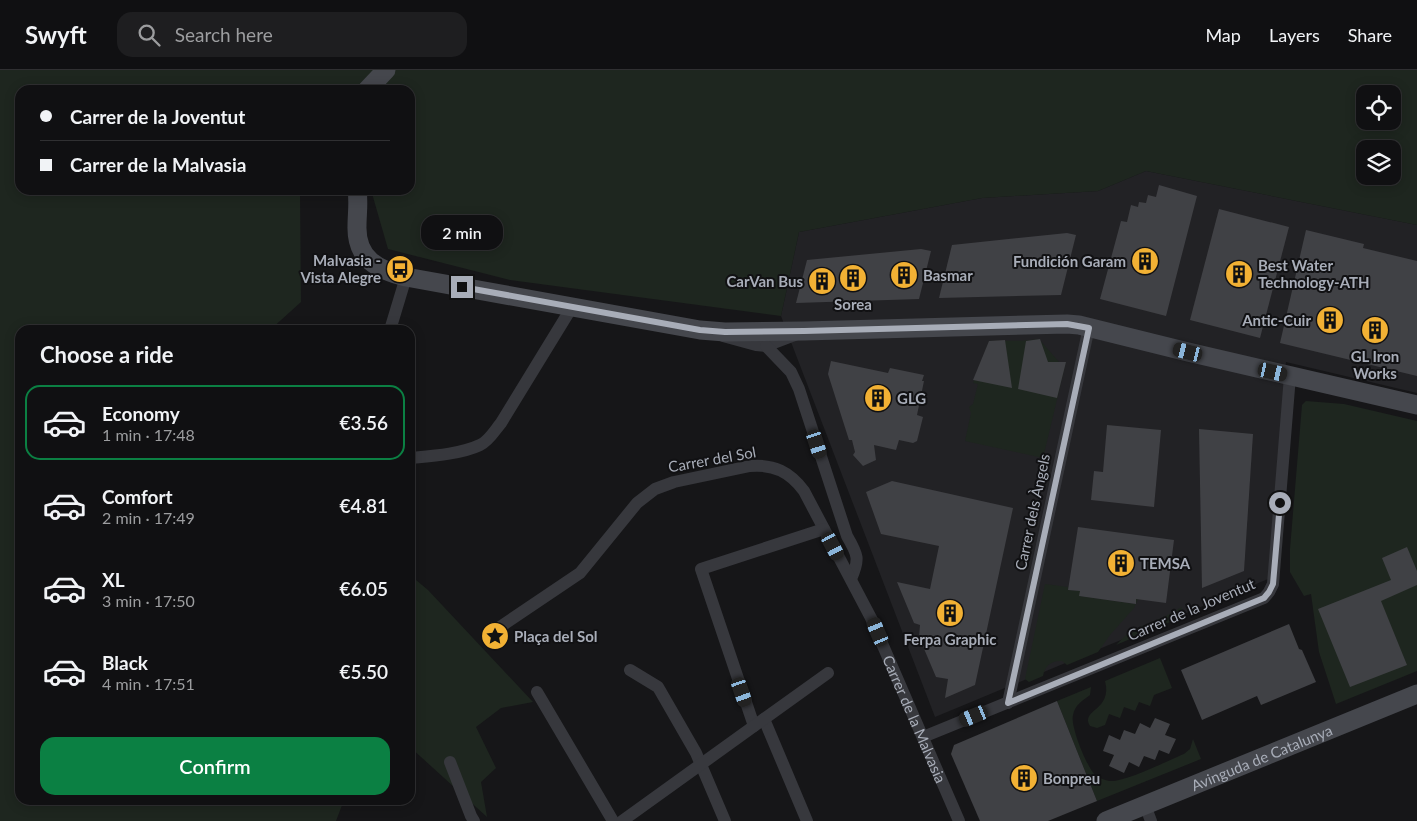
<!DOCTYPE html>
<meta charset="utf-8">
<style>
:root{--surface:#101012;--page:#1e1e20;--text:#f1f3f6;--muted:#9c9d9f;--line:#303032;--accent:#0b8043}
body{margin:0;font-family:Lato,sans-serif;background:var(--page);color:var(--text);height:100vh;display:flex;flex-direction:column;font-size:19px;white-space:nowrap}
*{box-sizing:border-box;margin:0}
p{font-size:16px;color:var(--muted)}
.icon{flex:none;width:28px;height:28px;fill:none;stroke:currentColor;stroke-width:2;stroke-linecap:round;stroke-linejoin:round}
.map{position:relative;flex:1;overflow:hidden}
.sheet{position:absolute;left:15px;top:255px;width:400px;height:480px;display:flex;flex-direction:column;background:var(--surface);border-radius:15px;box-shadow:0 2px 12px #0003,0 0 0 1px var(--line)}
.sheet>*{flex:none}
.banner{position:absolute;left:15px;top:15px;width:400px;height:110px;border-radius:15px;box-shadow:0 2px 12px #0003,0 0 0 1px var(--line);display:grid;align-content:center;height:110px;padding:0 25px;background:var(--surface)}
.tools{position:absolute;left:1356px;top:15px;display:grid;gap:10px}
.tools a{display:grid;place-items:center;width:45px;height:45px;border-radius:10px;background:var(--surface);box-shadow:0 2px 12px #0003,0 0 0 1px var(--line);font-size:25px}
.end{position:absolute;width:22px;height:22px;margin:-11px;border:6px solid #a8adb8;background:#111;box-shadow:0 0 0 2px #111}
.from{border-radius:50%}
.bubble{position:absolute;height:35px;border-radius:15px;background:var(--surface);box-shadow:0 2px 12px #0003,0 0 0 1px var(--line);font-size:16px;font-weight:600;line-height:35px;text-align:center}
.car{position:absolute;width:15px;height:30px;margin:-15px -8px;border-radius:6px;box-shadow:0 0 4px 1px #0007;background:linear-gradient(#222 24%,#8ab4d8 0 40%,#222 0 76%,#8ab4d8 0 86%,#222 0)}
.banner b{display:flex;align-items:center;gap:18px;height:48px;font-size:19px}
.banner b+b{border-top:1px solid var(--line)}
.banner i{width:12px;height:12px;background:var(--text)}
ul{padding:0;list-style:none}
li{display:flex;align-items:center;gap:15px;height:75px;margin:0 10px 8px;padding:0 15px;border:2px solid transparent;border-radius:15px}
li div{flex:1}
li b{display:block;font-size:19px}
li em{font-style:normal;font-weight:600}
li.selected{border-color:var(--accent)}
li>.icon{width:45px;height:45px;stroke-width:1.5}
h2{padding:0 25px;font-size:22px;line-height:60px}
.action{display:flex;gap:10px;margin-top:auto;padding:10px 25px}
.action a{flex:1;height:58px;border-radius:15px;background:var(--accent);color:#fff;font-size:20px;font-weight:600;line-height:58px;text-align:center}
header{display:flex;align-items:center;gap:30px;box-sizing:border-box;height:70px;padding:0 25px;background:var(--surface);border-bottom:1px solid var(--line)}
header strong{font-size:24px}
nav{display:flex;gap:28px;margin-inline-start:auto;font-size:18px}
.search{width:350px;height:45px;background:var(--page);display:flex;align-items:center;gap:12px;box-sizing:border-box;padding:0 18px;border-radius:15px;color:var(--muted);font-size:19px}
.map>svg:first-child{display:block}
</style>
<header>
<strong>Swyft</strong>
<div class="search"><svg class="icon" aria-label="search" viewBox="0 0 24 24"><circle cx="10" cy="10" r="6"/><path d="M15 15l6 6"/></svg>Search here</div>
<nav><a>Map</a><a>Layers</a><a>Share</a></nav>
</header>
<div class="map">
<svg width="1417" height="751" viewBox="0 0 1417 751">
<rect width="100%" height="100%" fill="#161618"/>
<path fill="#222225" d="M1146,101L1417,155V323L1286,292L1268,509L935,647L781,246L799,162L982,128L1098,121Z"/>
<g fill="#1e261f" fill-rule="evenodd">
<path d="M0,0H1417V155L1146,101L1098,121L982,128L799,162L781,246L510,210L388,179L371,120H410V20H20V120H300L301,232L270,260H20V730H344L336,751H0ZM1365,24H1392V51H1365ZM1365,79H1392V106H1365Z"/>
<path d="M1039,269L1059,292H1066L1043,388L965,371L971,343L969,337L973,334L978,314L973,313L989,271C1006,270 1022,272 1039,269Z"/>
<path d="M1306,331L1344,334L1417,351V601L1336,634L1319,582L1311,524L1304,526L1290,502V479L1302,335Z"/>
<path d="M410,505L428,520L533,632L501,638L476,657L496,698L481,712L487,747L410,677Z"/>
<path d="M1045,514L1068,517V520L1080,521V526L1135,534L1136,529H1138L1134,538L1110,565L1098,582L1067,595L1062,591C1052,590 1045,595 1043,606L1029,612L1025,609Z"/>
<path d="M1182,537V547L1116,575L1130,561L1164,547Z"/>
<path d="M1160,588L1172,618L1154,625L1150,636L1139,632L1135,641L1124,637L1120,648L1109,644L1105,655L1097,658L1090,656C1080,639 1113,641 1105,611Z"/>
<path d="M1091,617L1090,625C1082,631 1075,635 1073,645C1070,656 1087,697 1095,705C1099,708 1104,710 1109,711C1124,713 1169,690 1184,684L1190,679L1193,669L1201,689L1097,731L1057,631Z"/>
</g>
<g fill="#404145">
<path d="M1159,115L1197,126L1166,246L1100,229L1121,151L1127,152L1131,135L1138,137L1139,132L1146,133L1148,125L1156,127Z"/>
<path d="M1219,139L1289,157L1260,268L1190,250Z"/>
<path d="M1306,160L1364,174L1363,178L1417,191V306L1280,273Z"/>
<path d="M1067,163L1076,165L1061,225L939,228L952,175Z"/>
<path d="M921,179L931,181L919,229L796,233L807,190Z"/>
<path d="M1040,269L1048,292H1066L1057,328L1018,319L1026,271Z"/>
<path d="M1005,270L1012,318L973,310L989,271Z"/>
<path d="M831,291L888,303L890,298L924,305L922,311H924L917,345L923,347L917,371L913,373L899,370L896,380L874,375L876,390L863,396L853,385L855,382L852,370H849L828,304Z"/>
<path d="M1107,355L1161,360L1154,437L1091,430L1094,401L1103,402Z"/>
<path d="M1199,359L1253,364L1244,501L1202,518Z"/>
<path d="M892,411L1013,438L975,615L945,628L948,609L936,607L919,567L920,555L914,553L897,512L930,519L939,476L881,464L866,422Z"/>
<path d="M1078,457L1174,470L1166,533L1136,529V534L1079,526L1080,521L1068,520Z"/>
<path d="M1407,477L1417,501V515L1381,531L1407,595L1350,617L1318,539L1391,510L1382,488Z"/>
<path d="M1289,554L1299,579L1302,580L1316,612L1261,635L1257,626L1202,650L1181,600Z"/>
<path d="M1057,631L1097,731L1048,751H980L951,684L954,675Z"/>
<path d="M1155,648L1170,654L1165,665L1176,669L1169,684L1159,680L1155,690L1144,686L1139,697L1129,692L1124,703L1109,696L1114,685L1103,681L1109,665L1120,670L1124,660L1135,664L1140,653L1150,658Z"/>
</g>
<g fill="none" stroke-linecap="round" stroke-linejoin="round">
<g stroke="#37383d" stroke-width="12">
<path d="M390,260L406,207"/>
<path d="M723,266L756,275L766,276L795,265"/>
<path d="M766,276L791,302L799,319L847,466C858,485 860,489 851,509"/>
<path d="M410,388C431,386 461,384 480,375C489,371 495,360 501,353L572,237"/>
<path id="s1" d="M489,569L500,557L580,503L637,433L655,419L674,412L750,396C774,394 790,402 804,421L871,548L959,751"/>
<path d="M630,600L658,617L696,683L725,751"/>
<path d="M537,622L613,751"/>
<path d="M1008,633L1089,257"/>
<path d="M764,649L807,751"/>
<path d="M754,656L701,499L824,459"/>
<path d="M923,667L1264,528L1269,522L1273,514L1290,306"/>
<path d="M450,692L471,746L474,751"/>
<path d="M1145,735L1151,751"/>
<path d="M622,751L828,603"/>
</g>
<g stroke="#45474d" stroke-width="19">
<path d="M367,20L386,0"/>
<path d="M357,120C359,132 357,144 357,156C356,189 378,200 406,207L700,260L725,262L804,261L1067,254L1079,255L1188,282L1417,335"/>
<path id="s2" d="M1106,751L1417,624"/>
</g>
</g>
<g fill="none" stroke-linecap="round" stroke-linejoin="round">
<path stroke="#a8adb8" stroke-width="6" d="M462,217L700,260L725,262L804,261L1067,254L1089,258L1008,633L1264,528L1269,522L1273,514L1280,433"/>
</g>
<defs>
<g id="building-disc" transform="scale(1.4375)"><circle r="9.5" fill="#f2b134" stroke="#111113"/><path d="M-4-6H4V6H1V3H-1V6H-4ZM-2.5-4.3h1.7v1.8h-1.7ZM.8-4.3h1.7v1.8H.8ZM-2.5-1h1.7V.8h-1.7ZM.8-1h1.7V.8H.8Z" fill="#111"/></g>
<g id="bus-disc" transform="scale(1.4375)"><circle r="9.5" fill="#f2b134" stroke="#111113"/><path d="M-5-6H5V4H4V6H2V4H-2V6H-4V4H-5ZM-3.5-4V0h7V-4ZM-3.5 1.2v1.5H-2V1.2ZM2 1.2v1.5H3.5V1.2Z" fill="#111"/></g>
<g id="sight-disc" transform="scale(1.4375)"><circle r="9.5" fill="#f2b134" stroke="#111113"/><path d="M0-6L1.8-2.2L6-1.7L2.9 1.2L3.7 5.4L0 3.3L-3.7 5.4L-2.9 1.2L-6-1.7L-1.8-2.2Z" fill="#111"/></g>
</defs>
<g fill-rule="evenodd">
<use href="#building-disc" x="1145" y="191"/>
<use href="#bus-disc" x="400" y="199"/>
<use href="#building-disc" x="1239" y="204"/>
<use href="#building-disc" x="904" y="205"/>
<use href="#building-disc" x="853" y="208"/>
<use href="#building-disc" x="822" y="211"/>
<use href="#building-disc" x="1330" y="250"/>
<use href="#building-disc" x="1375" y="260"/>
<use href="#building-disc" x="878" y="328"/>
<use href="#building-disc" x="1121" y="493"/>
<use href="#building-disc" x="950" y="543"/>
<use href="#sight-disc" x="495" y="566"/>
<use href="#building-disc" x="1024" y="708"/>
</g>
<g text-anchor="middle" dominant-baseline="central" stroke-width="4" stroke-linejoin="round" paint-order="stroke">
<g font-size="15" font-weight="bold" fill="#a8adb8" stroke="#111113" text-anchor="start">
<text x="381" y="190" text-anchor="end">Malvasia -<tspan x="381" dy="17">Vista Alegre</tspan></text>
<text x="1126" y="191" text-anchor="end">Fundición Garam</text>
<text x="1258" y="195">Best Water<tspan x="1258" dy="17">Technology-ATH</tspan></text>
<text x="923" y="205">Basmar</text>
<text x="803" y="211" text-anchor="end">CarVan Bus</text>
<text x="853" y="234" text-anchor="middle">Sorea</text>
<text x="1311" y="250" text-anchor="end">Antic-Cuir</text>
<text x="1375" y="286" text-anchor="middle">GL Iron<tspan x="1375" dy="17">Works</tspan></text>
<text x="897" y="328">GLG</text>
<text x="1140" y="493">TEMSA</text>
<text x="514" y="566">Plaça del Sol</text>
<text x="950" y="569" text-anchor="middle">Ferpa Graphic</text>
<text x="1043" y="708">Bonpreu</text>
</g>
<g font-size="15" fill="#a8adb8" stroke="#111113">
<text transform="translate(712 389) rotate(-10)">Carrer del Sol</text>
<text transform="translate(1032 442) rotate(-78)">Carrer dels Àngels</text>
<text transform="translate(1191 539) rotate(-23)">Carrer de la Joventut</text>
<text stroke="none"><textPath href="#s1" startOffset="640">Carrer de la Malvasia</textPath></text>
<text stroke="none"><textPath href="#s2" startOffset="168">Avinguda de Catalunya</textPath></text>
</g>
</g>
</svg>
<div class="tools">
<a><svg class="icon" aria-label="locate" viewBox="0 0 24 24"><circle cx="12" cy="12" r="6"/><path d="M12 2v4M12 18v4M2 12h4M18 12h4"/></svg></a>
<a><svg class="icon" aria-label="layers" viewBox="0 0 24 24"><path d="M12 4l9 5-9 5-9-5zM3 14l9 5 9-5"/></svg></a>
</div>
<i class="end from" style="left:1280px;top:433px"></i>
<i class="end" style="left:462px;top:217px"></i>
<div class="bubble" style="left:421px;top:145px;width:82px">2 min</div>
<i class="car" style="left:1188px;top:282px;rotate:284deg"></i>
<i class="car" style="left:1273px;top:302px;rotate:103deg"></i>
<i class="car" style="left:817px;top:374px;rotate:162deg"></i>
<i class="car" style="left:833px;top:476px;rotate:152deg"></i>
<i class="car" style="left:878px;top:562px;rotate:337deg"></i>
<i class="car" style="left:742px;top:622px;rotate:161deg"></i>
<i class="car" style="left:974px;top:646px;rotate:248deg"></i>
<div class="banner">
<b><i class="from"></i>Carrer de la Joventut</b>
<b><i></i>Carrer de la Malvasia</b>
</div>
<section class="sheet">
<h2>Choose a ride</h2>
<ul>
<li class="selected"><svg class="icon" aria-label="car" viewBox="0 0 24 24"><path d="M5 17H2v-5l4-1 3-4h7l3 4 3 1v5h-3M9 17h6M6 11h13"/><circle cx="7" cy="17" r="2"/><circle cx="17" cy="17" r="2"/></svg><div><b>Economy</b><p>1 min · 17:48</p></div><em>€3.56</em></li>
<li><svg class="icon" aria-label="car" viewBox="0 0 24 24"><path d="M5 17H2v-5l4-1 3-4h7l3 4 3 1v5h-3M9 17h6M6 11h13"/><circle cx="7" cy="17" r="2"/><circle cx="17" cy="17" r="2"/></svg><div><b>Comfort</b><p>2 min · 17:49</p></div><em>€4.81</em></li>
<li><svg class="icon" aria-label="car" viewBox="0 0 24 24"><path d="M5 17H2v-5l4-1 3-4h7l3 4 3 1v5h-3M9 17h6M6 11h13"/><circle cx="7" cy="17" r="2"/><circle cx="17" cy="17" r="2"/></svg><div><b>XL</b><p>3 min · 17:50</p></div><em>€6.05</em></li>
<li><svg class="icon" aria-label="car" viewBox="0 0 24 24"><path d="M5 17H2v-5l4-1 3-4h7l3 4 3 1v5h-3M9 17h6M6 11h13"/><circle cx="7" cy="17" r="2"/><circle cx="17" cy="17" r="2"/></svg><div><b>Black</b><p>4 min · 17:51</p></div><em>€5.50</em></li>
</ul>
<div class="action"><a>Confirm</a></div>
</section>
</div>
